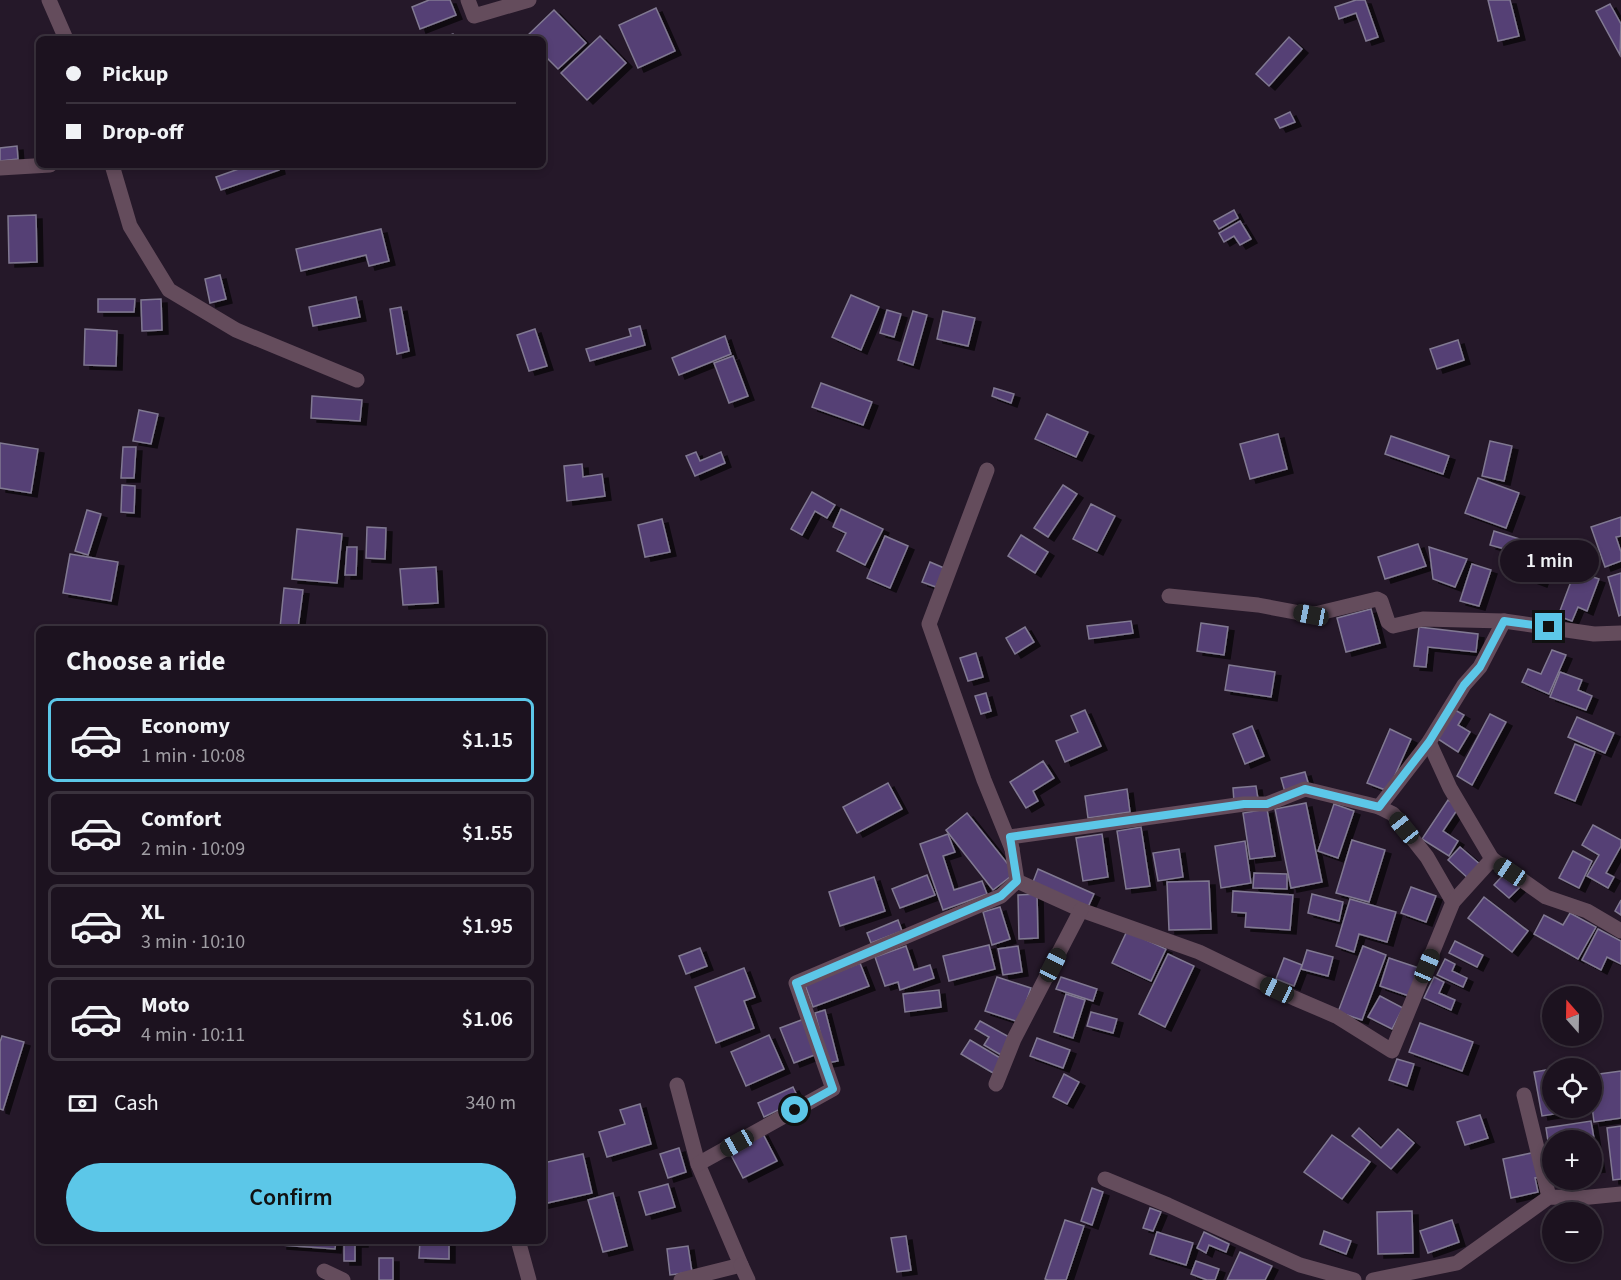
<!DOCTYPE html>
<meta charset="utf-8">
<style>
:root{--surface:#1c121f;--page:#29202c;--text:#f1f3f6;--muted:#a09ea4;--line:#3a323d;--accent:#5cc7e8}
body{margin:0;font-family:"Source Sans 3",sans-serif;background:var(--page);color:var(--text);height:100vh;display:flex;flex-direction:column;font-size:22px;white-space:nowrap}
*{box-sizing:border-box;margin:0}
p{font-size:20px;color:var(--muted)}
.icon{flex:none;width:33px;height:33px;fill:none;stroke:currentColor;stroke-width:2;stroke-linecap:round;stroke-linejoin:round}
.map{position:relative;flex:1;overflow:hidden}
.sheet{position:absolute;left:36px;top:626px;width:510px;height:618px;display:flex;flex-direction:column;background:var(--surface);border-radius:9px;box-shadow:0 3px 9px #0003,0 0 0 2px var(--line)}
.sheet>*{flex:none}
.top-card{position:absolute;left:36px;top:36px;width:510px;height:132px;border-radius:9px;box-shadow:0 3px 9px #0003,0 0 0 2px var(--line);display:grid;align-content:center;height:132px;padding:0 30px;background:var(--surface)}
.needle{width:39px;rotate:340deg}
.tools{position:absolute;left:1542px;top:986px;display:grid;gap:12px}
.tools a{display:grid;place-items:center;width:60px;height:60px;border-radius:50%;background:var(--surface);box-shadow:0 3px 9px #0003,0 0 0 2px var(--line);font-size:30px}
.end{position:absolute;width:27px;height:27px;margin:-14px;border:8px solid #5cc7e8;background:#111;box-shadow:0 0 0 3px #111}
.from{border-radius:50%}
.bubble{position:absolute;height:42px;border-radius:21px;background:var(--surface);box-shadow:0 3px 9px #0003,0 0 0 2px var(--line);font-size:20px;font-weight:600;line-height:42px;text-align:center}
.car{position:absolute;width:18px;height:36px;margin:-18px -9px;border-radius:8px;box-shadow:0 0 4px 2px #0007;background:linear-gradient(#222 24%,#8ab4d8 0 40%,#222 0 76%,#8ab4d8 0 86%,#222 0)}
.top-card b{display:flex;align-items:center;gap:21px;height:57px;font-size:22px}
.top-card b+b{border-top:2px solid var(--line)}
.top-card i{width:15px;height:15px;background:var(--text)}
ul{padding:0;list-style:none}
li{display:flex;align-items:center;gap:18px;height:84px;margin:0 12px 9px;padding:0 18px;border:3px solid var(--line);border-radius:9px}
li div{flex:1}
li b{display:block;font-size:22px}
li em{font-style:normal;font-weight:600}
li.on{border-color:var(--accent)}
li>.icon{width:54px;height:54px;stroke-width:1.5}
h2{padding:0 30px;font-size:27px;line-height:72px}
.pay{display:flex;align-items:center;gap:15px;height:66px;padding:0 30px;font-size:22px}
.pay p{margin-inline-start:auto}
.button{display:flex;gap:12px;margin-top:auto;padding:12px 30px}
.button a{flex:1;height:69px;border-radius:36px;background:var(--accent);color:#111;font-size:24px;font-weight:600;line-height:69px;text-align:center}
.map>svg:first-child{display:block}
</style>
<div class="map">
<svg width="1621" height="1280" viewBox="0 0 1621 1280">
<defs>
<filter id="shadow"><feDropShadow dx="6" dy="4" stdDeviation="0" flood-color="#0009"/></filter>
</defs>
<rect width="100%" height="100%" fill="#251829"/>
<g fill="#544075" stroke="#817992" stroke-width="1.5" filter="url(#shadow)">
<path d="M429,0H450L456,15L420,29L412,7Z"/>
<path d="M1356,0H1365L1378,37L1366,41L1356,13L1339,19L1335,7Z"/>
<path d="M1488,0H1510L1519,36L1498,41Z"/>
<path d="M1610,4L1621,24L1620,55L1596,11Z"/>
<path d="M656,8L675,51L638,68L619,25Z"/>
<path d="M554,10L586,43L558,69L543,54V39H528L526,37Z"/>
<path d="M453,34L455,39H440Z"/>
<path d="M600,36L626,63L587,100L561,73Z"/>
<path d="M1289,37L1302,49L1269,86L1256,74Z"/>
<path d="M1290,112L1295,122L1280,128L1275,119Z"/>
<path d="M17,146L18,159L0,161V148Z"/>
<path d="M250,165H278L279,170L221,190L216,177Z"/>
<path d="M1234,210L1238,218L1219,229L1214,221Z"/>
<path d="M36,215L37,262L9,263L8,216Z"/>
<path d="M1240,221L1251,239L1240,245L1234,236L1224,242L1219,233Z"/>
<path d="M381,229L389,261L369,266L366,255L301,271L296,249Z"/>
<path d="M220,275L226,299L210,303L205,279Z"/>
<path d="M851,295L879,307L861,350L832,337Z"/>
<path d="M356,297L360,317L313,326L309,307Z"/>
<path d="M98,299H135L134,312H98Z"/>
<path d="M161,299L162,330L142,331L141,300Z"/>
<path d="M401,307L409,351L397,354L390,309Z"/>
<path d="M887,310L901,314L894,337L880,333Z"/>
<path d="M913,311L927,315L913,365L898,360Z"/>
<path d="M943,311L975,318L968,346L937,339Z"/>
<path d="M640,326L645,345L590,361L586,349L631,336L629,329Z"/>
<path d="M85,329L117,331L116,366L84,365Z"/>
<path d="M535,329L547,366L529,371L517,335Z"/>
<path d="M725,336L731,354L679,375L672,358Z"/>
<path d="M1458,340L1464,360L1437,369L1430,349Z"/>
<path d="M733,356L748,396L729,403L714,363Z"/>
<path d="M821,383L872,402L863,425L812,407Z"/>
<path d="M994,388L1014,394L1011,403L992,396Z"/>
<path d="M312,396L362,400L360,421L311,418Z"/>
<path d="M139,410L158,414L151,444L133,441Z"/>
<path d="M1047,414L1088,432L1076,457L1035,439Z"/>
<path d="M1278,434L1287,469L1250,479L1240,444Z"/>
<path d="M1391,436L1449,456L1443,474L1385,454Z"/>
<path d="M1490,441L1512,446L1504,481L1482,476Z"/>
<path d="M0,443L38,449L31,493L0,488Z"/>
<path d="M123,447H136L134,478H121Z"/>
<path d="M696,452L700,461L721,452L725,463L695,476L686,456Z"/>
<path d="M582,464L583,477L602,474L605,496L567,501L564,466Z"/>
<path d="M1478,478L1519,493L1506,528L1465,513Z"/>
<path d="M122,485L135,486L134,513L121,512Z"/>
<path d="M1063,485L1077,494L1048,537L1034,528Z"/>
<path d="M812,492L835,505L827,518L815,511L802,535L791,529Z"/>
<path d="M1091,504L1115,516L1097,551L1073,539Z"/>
<path d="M841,509L883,529L865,565L837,551L846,533L833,527Z"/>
<path d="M87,510L101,514L88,555L75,551Z"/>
<path d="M1621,517V536L1616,537L1621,552V561L1605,567L1591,527Z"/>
<path d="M662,519L670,552L645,557L638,525Z"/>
<path d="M367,527L386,528L385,559L366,558Z"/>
<path d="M297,529L342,534L337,583L292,579Z"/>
<path d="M1494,531L1529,542L1522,564L1509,560L1512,551L1490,545Z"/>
<path d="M1021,535L1048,552L1035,573L1008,556Z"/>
<path d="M885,536L908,546L890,588L867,578Z"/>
<path d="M1418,544L1426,566L1385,579L1378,557Z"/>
<path d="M1538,544L1572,557L1564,579L1545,572L1541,583L1525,577Z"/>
<path d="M347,547H357L356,575H345Z"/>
<path d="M1429,547L1467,559L1455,587L1433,579Z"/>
<path d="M70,554L118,562L111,601L63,593Z"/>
<path d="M930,562L944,568L936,587L922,582Z"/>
<path d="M1472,564L1491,570L1479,606L1460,601Z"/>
<path d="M436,567L438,603L403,605L400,569Z"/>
<path d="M1575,571L1599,579L1587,611L1578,607L1572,621L1558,616Z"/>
<path d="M1621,573V615L1619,616L1608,577Z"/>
<path d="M284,588L303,590L298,628H280Z"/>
<path d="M1371,609L1380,643L1346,652L1337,618Z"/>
<path d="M1131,621L1133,633L1089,639L1087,626Z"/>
<path d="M1201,623L1228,627L1224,655L1197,651Z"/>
<path d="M1025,627L1034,642L1015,654L1006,638Z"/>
<path d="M1419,627L1478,634L1476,652L1428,647L1426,667L1414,666Z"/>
<path d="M1552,650L1566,655L1549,694L1522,682L1528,669L1541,674Z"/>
<path d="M976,653L983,677L968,681L960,658Z"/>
<path d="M1229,665L1275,672L1271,697L1225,690Z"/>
<path d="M1560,672L1582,680L1578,690L1592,696L1586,710L1550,697Z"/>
<path d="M986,693L991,711L981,714L975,696Z"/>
<path d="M1085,710L1101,746L1065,762L1056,741L1078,732L1071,716Z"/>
<path d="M1455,710L1464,715L1458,725L1470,732L1458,752L1438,739Z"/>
<path d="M1490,714L1506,722L1472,785L1457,776Z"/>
<path d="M1577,717L1614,733L1605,753L1568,737Z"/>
<path d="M1252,726L1264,756L1245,764L1233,734Z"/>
<path d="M1390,729L1411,739L1388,791L1367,783Z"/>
<path d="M1575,744L1595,752L1575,801L1555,793Z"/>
<path d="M1043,761L1054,778L1033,791L1038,801L1026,808L1010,782Z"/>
<path d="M1305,772L1309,786L1285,792L1281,778Z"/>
<path d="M888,783L902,809L857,833L843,807Z"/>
<path d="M1256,786L1258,799L1234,802L1233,788Z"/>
<path d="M1127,789L1130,812L1088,818L1085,796Z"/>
<path d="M1448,800L1459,807L1443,831L1458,841L1449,856L1422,839Z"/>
<path d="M1306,803L1322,882L1291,888L1275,809Z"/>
<path d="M1334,804L1354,811L1338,858L1318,851Z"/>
<path d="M1267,809L1275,856L1250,859L1243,813Z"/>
<path d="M967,813L1015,873L993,890L946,830Z"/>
<path d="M1593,825L1621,840V846L1606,873L1614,877L1608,888L1587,876L1599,855L1582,845Z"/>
<path d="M1141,827L1150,886L1126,889L1117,831Z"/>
<path d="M948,834L955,852L943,856L954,890L982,881L987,894L943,910L920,844Z"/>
<path d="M1102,834L1108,877L1083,881L1076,838Z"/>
<path d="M1352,840L1385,850L1369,902L1336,893Z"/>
<path d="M1245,841L1251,883L1221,888L1215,846Z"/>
<path d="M1460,847L1482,866L1470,880L1448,860Z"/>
<path d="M1179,849L1183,877L1158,881L1153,853Z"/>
<path d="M1573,851L1592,861L1579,888L1559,878Z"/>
<path d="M1038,869L1094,894L1088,907L1033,882Z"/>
<path d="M1254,873L1287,874V889L1253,888Z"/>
<path d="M1505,873L1520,887L1509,898L1494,885Z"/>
<path d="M927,875L935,895L900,908L892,889Z"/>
<path d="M874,877L885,911L840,926L829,892Z"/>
<path d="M1209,881L1211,929L1169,930L1167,882Z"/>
<path d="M1411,887L1436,896L1426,922L1401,913Z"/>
<path d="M1233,891L1293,895L1290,930L1245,927L1246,913L1232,912Z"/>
<path d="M1037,894L1038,938L1019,939L1018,895Z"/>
<path d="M1312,894L1343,902L1339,921L1308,913Z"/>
<path d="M1484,897L1528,931L1512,952L1468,918Z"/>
<path d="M1350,899L1396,912L1387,942L1359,934L1354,952L1336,946Z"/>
<path d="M1621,900V915L1615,911Z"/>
<path d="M1000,907L1010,939L992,945L983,912Z"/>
<path d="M1570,913L1596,927L1578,959L1534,934L1544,915L1563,925Z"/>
<path d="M898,920L902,931L871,943L867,933Z"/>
<path d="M1598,929L1621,941V964L1607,957L1601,970L1582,960Z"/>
<path d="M1127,931L1166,949L1151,981L1112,963Z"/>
<path d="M1455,941L1483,955L1477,967L1449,953Z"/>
<path d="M989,945L995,969L949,981L943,956Z"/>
<path d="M906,946L914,970L930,965L934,978L900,990L898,982L885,986L875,957Z"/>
<path d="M1018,946L1022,972L1003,975L998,949Z"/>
<path d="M1363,946L1386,955L1362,1020L1338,1012Z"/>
<path d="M700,948L707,966L686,974L679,956Z"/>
<path d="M1307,950L1333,957L1328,976L1301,969Z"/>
<path d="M1168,954L1194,966L1165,1027L1139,1014Z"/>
<path d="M1284,958L1302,965L1294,986L1276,979Z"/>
<path d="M1389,958L1419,968L1409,996L1380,986Z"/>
<path d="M1445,959L1455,964L1452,971L1467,978L1463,987L1437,975Z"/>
<path d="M860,963L869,986L813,1007L805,985Z"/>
<path d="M744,968L755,997L744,1001L754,1028L716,1043L695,987Z"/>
<path d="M997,977L1031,988L1019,1022L985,1011Z"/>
<path d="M1061,977L1097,989L1093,1001L1056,989Z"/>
<path d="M1434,977L1444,982L1439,993L1455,1000L1451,1010L1424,998Z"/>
<path d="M939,990L941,1007L905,1012L903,994Z"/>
<path d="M1066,994L1085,1000L1073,1038L1054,1032Z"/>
<path d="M1380,996L1403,1008L1392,1029L1368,1017Z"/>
<path d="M825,1010L838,1061L828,1063L815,1013Z"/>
<path d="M1091,1012L1117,1019L1113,1033L1087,1026Z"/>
<path d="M804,1019L817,1054L794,1063L780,1028Z"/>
<path d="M980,1021L1011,1038L1001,1055L984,1045L989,1037L975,1029Z"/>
<path d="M1420,1023L1473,1042L1462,1071L1409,1052Z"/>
<path d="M769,1035L784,1069L746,1086L731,1052Z"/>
<path d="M2,1036L24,1042L3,1110L0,1109V1042Z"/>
<path d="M1037,1038L1070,1050L1063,1068L1030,1056Z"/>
<path d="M970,1040L1002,1059L993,1073L961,1054Z"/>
<path d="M1397,1059L1414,1064L1407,1086L1389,1080Z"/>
<path d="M1552,1069V1107H1558L1560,1113L1542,1116L1534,1072Z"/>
<path d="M1621,1071V1118L1594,1122L1592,1106V1075Z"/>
<path d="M1064,1074L1079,1082L1067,1104L1053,1097Z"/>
<path d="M793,1087L799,1100L764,1117L758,1103Z"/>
<path d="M640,1104L651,1144L607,1157L599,1132L625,1124L620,1110Z"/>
<path d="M1480,1115L1488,1138L1465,1145L1457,1122Z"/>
<path d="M1591,1121L1599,1168L1592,1169V1140H1552V1168L1546,1128Z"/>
<path d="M1621,1126V1179L1613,1180L1607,1128Z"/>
<path d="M1359,1128L1381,1148L1398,1129L1414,1143L1391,1169L1352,1136Z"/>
<path d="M762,1132L777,1161L743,1178L728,1149Z"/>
<path d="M1332,1135L1370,1162L1342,1199L1304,1172Z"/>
<path d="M679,1148L686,1172L668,1178L660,1154Z"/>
<path d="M1536,1152L1542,1177L1535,1178L1538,1192L1511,1198L1503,1159Z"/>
<path d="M583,1154L592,1193L543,1204V1163Z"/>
<path d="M668,1184L675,1207L646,1215L639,1192Z"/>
<path d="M1092,1188L1103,1192L1092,1225L1081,1221Z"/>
<path d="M613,1193L627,1246L603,1252L588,1200Z"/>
<path d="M1150,1208L1161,1212L1153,1231L1143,1228Z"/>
<path d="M1412,1211L1413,1253L1378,1254L1377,1212Z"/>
<path d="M1065,1220L1084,1226L1066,1280H1048L1045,1279Z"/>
<path d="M1452,1220L1459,1242L1428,1253L1420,1231Z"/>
<path d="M1324,1231L1351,1241L1346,1254L1320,1244Z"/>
<path d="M1157,1232L1193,1243L1186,1265L1150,1254Z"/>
<path d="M1204,1232L1229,1244L1226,1252L1209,1245L1206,1253L1197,1248Z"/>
<path d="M906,1236L911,1270L897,1272L891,1238Z"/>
<path d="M281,1240H336L335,1249L281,1245Z"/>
<path d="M344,1240H362V1243H355V1261H344Z"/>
<path d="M420,1240H449V1259L419,1258Z"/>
<path d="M688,1246L692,1272L670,1275L667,1249Z"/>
<path d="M1240,1252L1272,1266L1265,1280H1227Z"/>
<rect x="379" y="1258" width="14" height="22"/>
<path d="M1196,1261L1219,1269L1215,1280H1207L1191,1274Z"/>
</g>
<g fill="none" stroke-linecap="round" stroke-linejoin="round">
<g stroke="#644c5c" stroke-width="15">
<path d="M49,0L66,39"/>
<path d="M468,0L474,16L529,0"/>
<path d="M112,165L130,226L169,290L236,330L357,380"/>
<path d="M0,168L50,165"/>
<path d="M1169,596L1258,605L1311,615L1377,599L1381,601L1388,622L1393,626L1423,619L1504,621"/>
<path d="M1429,742L1450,788L1492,859"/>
<path d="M1379,807L1429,742L1464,685L1480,667L1504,621L1594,634L1621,633"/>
<path d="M1012,849L1010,837L1244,804H1267L1305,789L1379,807L1393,814L1427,857L1453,902"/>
<path d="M1017,881L1081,910L1199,952L1294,998L1336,1016L1392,1051L1453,902L1492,859L1546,897L1587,911L1621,931"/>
<path d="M996,1084L1014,1039L1081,910"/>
<path d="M677,1085L698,1164L741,1265L681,1280"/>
<path d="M1524,1095L1549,1197"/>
<path d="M698,1164L833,1089L796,983L1001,896L1017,881L1012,849L984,780L929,624L987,470"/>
<path d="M1105,1179L1168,1205L1300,1265L1354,1280"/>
<path d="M518,1240L529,1280"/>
<path d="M741,1265L748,1280"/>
<path d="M324,1271L343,1280"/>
<path d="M1373,1280L1457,1263L1549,1197L1580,1198L1621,1194"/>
</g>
</g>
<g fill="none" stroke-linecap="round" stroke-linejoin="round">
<path stroke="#5cc7e8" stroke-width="8" d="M795,1110L833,1089L796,983L1001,896L1017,881L1010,837L1244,804H1267L1305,789L1379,807L1429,742L1464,685L1480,667L1504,621L1549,627"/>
</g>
</svg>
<div class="tools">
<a><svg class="needle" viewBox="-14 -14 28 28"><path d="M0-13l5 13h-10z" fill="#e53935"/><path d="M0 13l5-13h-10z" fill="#a09ea4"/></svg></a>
<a><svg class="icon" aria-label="locate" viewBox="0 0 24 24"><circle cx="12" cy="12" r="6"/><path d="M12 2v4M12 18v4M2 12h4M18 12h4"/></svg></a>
<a>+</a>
<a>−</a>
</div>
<i class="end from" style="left:795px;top:1110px"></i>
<i class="end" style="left:1549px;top:627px"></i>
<div class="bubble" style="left:1500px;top:540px;width:99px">1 min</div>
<i class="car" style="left:1311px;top:615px;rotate:281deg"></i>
<i class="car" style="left:1404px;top:828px;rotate:321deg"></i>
<i class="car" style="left:1510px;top:872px;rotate:304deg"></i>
<i class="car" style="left:1053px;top:965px;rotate:27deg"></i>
<i class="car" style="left:1427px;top:966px;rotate:23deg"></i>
<i class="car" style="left:1277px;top:990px;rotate:295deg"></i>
<i class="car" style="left:737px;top:1143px;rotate:241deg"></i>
<div class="top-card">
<b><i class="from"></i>Pickup</b>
<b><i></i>Drop-off</b>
</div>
<section class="sheet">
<h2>Choose a ride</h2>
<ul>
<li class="on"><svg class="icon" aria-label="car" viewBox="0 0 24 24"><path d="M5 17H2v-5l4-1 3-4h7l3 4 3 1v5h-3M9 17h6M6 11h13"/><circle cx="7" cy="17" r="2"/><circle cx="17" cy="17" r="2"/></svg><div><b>Economy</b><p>1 min · 10:08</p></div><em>$1.15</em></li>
<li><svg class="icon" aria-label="car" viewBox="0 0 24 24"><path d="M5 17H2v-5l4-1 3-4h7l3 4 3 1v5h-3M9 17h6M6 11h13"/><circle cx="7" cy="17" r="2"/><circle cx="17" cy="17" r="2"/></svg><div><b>Comfort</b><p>2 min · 10:09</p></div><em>$1.55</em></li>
<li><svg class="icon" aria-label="car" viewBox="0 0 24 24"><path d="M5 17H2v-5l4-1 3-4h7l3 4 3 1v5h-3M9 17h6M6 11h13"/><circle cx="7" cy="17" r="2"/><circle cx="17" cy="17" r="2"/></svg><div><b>XL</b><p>3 min · 10:10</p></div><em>$1.95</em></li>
<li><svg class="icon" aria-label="car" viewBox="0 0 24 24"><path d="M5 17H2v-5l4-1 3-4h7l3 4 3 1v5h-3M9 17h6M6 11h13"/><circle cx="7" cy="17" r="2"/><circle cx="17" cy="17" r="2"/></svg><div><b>Moto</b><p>4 min · 10:11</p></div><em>$1.06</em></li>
</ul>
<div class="pay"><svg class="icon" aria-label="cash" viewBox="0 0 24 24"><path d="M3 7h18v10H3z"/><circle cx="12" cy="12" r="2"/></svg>Cash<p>340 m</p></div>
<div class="button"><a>Confirm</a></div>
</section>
</div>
